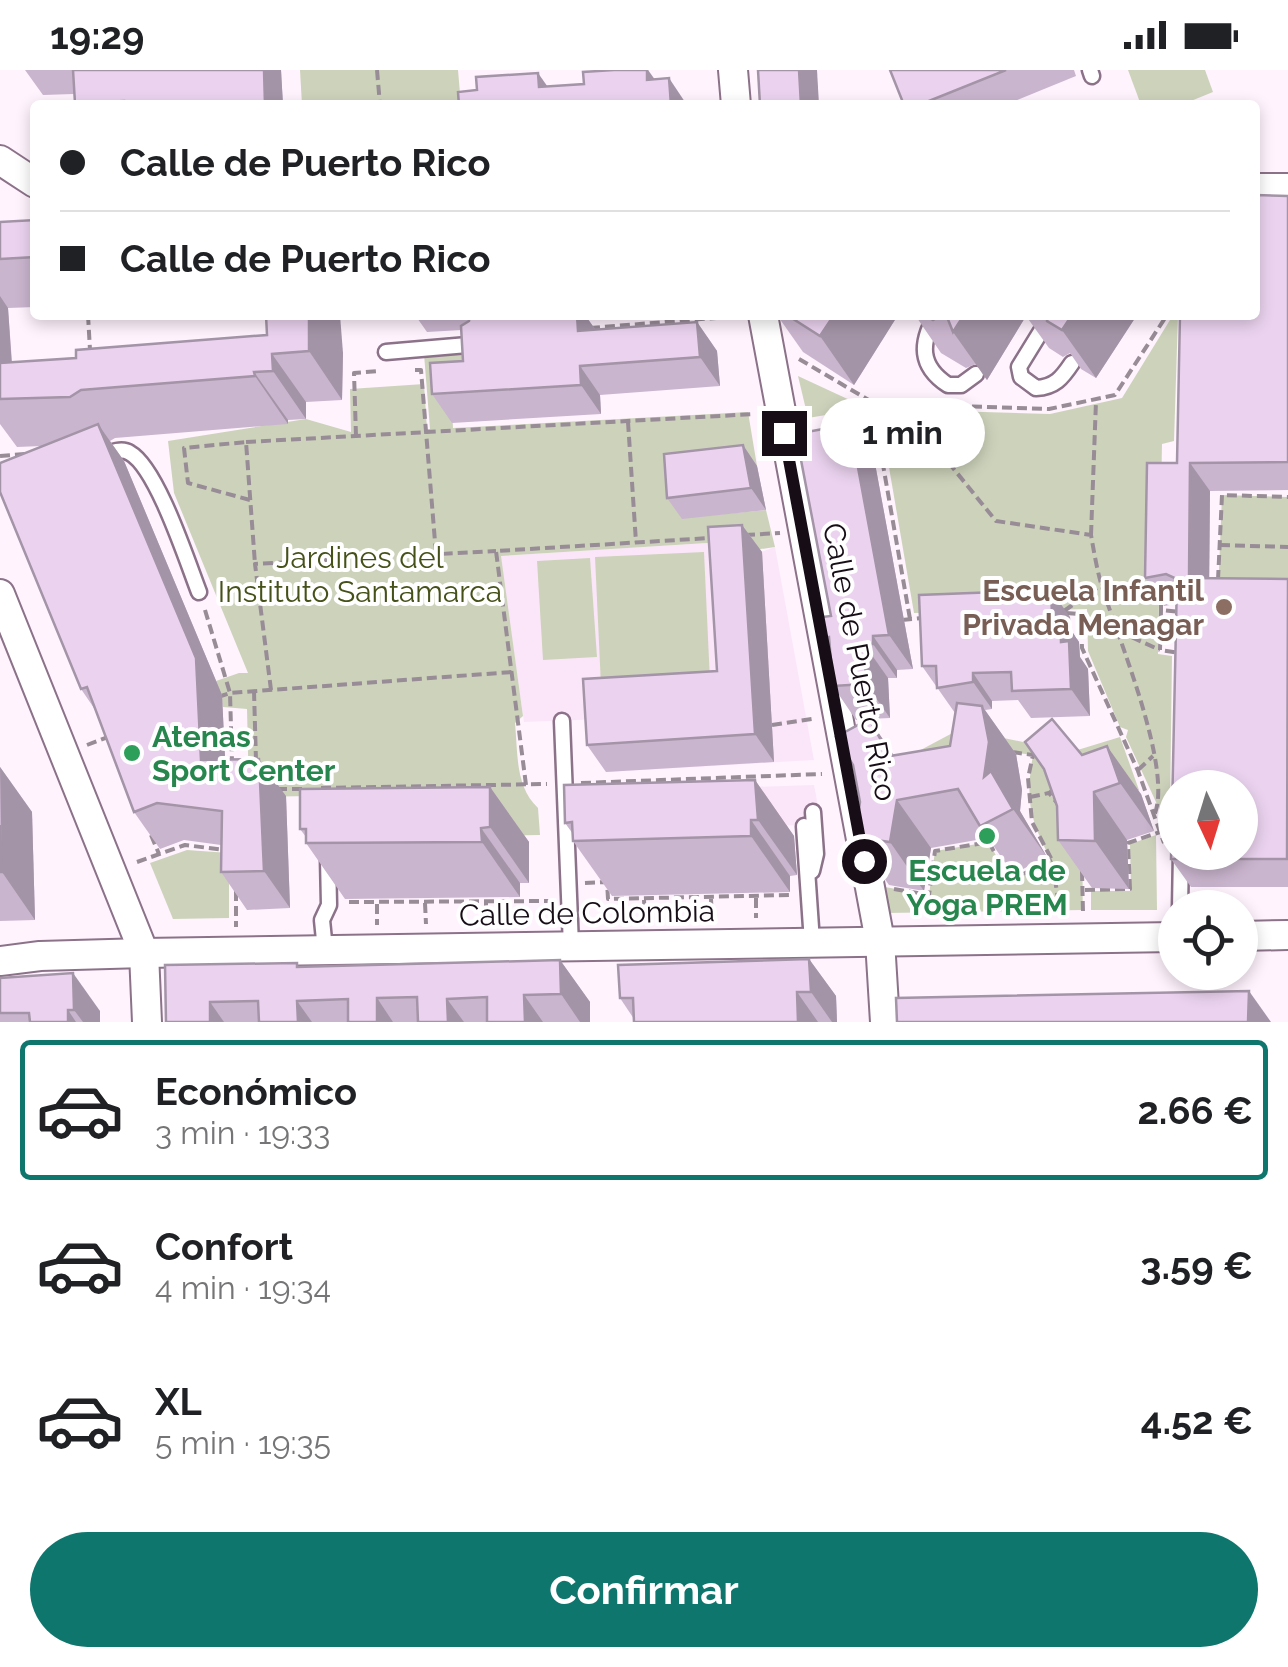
<!DOCTYPE html>
<html lang="es">
<meta charset="utf-8">
<style>
:root{--surface:#fff;--page:#f2f2f2;--text:#202124;--muted:#757577;--line:#e0e0e0;--accent:#0f766e}
body{margin:0;font-family:Raleway,sans-serif;background:var(--page);color:var(--text);height:100vh;display:flex;flex-direction:column;font-size:38px;white-space:nowrap}
*{box-sizing:border-box;margin:0}
p{font-size:32px;color:var(--muted)}
.icon{flex:none;width:55px;height:55px;fill:none;stroke:currentColor;stroke-width:2;stroke-linecap:round;stroke-linejoin:round}
.map{position:relative;height:952px;overflow:hidden}
.sheet{display:flex;flex-direction:column;background:var(--surface);flex:1}
.sheet>*{flex:none}
.banner{position:absolute;left:30px;top:30px;width:1230px;height:220px;border-radius:10px;box-shadow:0 5px 15px #0003;display:grid;align-content:center;height:220px;padding:0 30px;background:var(--surface)}
.needle{width:65px;rotate:176deg}
.tools{position:absolute;left:1158px;top:700px;display:grid;gap:20px}
.tools a{display:grid;place-items:center;width:100px;height:100px;border-radius:50%;background:var(--surface);box-shadow:0 5px 15px #0003;font-size:50px}
.end{position:absolute;width:45px;height:45px;margin:-22px;border:12px solid #170d16;background:#fff;box-shadow:0 0 0 5px #fff}
.from{border-radius:50%}
.bubble{position:absolute;height:70px;border-radius:35px;background:var(--surface);box-shadow:0 5px 15px #0003;font-size:32px;font-weight:700;line-height:70px;text-align:center}
.banner b{display:flex;align-items:center;gap:35px;height:95px;font-size:38px}
.banner b+b{border-top:2px solid var(--line)}
.banner i{width:25px;height:25px;background:var(--text)}
ul{padding:18px 0 0;list-style:none}
li{display:flex;align-items:center;gap:30px;height:140px;margin:0 20px 15px;padding:0 10px;border:5px solid transparent;border-radius:10px}
li div{flex:1}
li b{display:block;font-size:38px}
li em{font-style:normal;font-weight:700}
li.on{border-color:var(--accent)}
li>.icon{width:90px;height:90px;stroke-width:1.5}
.action{display:flex;gap:20px;margin-top:auto;padding:20px 30px}
.action a{flex:1;height:115px;border-radius:60px;background:var(--accent);color:#fff;font-size:40px;font-weight:700;line-height:115px;text-align:center}
.status{display:flex;justify-content:space-between;align-items:center;height:70px;padding:0 50px;background:var(--surface);direction:ltr}
.status svg{height:28px;fill:currentColor}
.map>svg:first-child{display:block}
</style>
<div class="status"><b>19:29</b><svg viewBox="0 0 49 12"><path d="M0 12V9h3v3zM5 12V6h3v6zM10 12V3h3v9zM15 12V0h3v12zM26 1h20v11H26zM47 4h2v5h-2z"/></svg></div>
<div class="map">
<svg width="1288" height="952" viewBox="0 0 1288 952">
<rect width="100%" height="100%" fill="#fff3fe"/>
<g fill="#fbe6f9">
<path d="M723,472L761,482L775,477L814,690L606,702L603,649L524,652L500,486Z"/>
<path d="M814,715L819,741L810,755L593,759L592,722Z"/>
</g>
<g fill="#cdd3bb">
<path d="M300,0H458L461,35H302Z"/>
<path d="M1128,0H1205L1213,22L1181,35H1141Z"/>
<path d="M1173,245L1178,246L1174,371L1162,374L1158,584L1172,586L1170,740L1162,745L1126,667L1128,660L1120,657L1088,581L1087,539L914,543L879,339L1050,344L1122,328Z"/>
<path d="M481,279L451,322L453,358L748,342L757,396L679,405L682,448L766,440L775,477L727,484L723,472L501,486L523,646L515,653C518,684 515,716 538,738L540,765L329,768L310,726L249,727L247,639L223,637L216,611L239,603H248L174,423L168,371L306,349L351,362L350,319L424,314L427,359H430L424,284Z"/>
<path d="M798,306L867,338L870,357L838,343L808,348Z"/>
<path d="M1222,425L1288,427V526L1218,525Z"/>
<path d="M704,482L710,611L601,616L595,487Z"/>
<path d="M590,488L597,587L543,590L537,491Z"/>
<path d="M960,659L1071,682L1120,667L1139,720L1113,729L1088,693L1049,723C1088,768 1082,784 1083,840L887,843L885,817L929,825L935,781L989,772L1009,811L1051,790C1030,749 1025,731 1033,685L981,678L900,691Z"/>
<path d="M1156,765L1157,840H1091V821H1131L1130,774Z"/>
<path d="M187,780L229,783V848L173,849L150,793Z"/>
</g>
<g fill="none" stroke-linecap="round" stroke-linejoin="round">
<g stroke="#8c7289" stroke-width="19">
<g id="service">
<path d="M1090,0L1092,6"/>
<path d="M936,245C920,273 919,296 948,315H961L976,304"/>
<path d="M1051,245L1019,297L1021,307L1036,318C1055,317 1062,308 1072,293"/>
<path d="M386,282L479,274"/>
<path d="M101,387C110,383 121,377 130,383C157,398 187,491 199,522"/>
<path d="M562,651L571,876"/>
<path d="M804,756L812,872"/>
<path d="M812,801L816,784L813,742"/>
<path d="M1180,838L1181,782"/>
<path d="M325,880L322,850L329,835L328,788"/>
</g>
</g>
<g stroke="#8c7289" stroke-width="32">
<g id="minor">
<path d="M733,0L736,35"/>
<path d="M0,90L35,113"/>
<path d="M1255,118H1288"/>
<path d="M763,245L880,871L885,952"/>
<path d="M0,524L144,883L147,952"/>
<path d="M1240,866L1288,865"/>
<path d="M0,891L40,886L144,883L1175,867"/>
</g>
</g>
<g stroke="#988c97" stroke-width="4" stroke-dasharray="10 5" stroke-linecap="butt">
<path d="M377,0L380,35"/>
<path d="M88,245L90,280"/>
<path d="M590,258L740,246"/>
<path d="M799,289L872,332L947,336"/>
<path d="M415,300H421L436,484"/>
<path d="M872,332L910,549"/>
<path d="M901,334L996,451L1091,465C1094,482 1097,500 1102,517C1118,568 1174,700 1154,746"/>
<path d="M957,336L1049,339L1115,325L1167,245"/>
<path d="M628,352L636,472"/>
<path d="M356,366L354,303L380,301"/>
<path d="M246,372L755,344"/>
<path d="M880,377L925,369"/>
<path d="M0,386L25,384"/>
<path d="M250,430L188,413L184,378L246,372L255,494"/>
<path d="M745,465L780,463"/>
<path d="M1091,465L1096,331"/>
<path d="M1220,475L1288,477"/>
<path d="M1218,510L1222,425L1288,427"/>
<path d="M1161,530V540L1181,542"/>
<path d="M205,540L230,623L232,692"/>
<path d="M1161,540L1160,580L1180,583"/>
<path d="M1064,541L1101,515"/>
<path d="M1066,543L1081,544L1082,578L1138,701L1164,773"/>
<path d="M902,550L922,548"/>
<path d="M1118,561L1160,580"/>
<path d="M271,620L255,494L496,481"/>
<path d="M254,621L256,691"/>
<path d="M218,627L230,623L512,602"/>
<path d="M772,655L812,649"/>
<path d="M87,675L111,666"/>
<path d="M1012,682L1033,685L1028,708L1032,752L1052,790L1060,842"/>
<path d="M1138,700L1153,686"/>
<path d="M581,713L822,704"/>
<path d="M526,715L496,481L710,468"/>
<path d="M321,718L547,714"/>
<path d="M277,719H302"/>
<path d="M1054,719L1049,723L1058,734"/>
<path d="M1030,727L1049,723"/>
<path d="M151,765L159,784"/>
<path d="M137,792L185,775L225,780"/>
<path d="M1082,801L1083,842"/>
<path d="M585,813L607,812L608,829L789,825"/>
<path d="M894,819L929,825L935,781L989,772L1009,811L1052,790"/>
<path d="M1085,820L1130,819L1128,773L1160,762"/>
<path d="M236,821V857"/>
<path d="M756,828V848"/>
<path d="M711,829L712,849"/>
<path d="M644,830L645,850"/>
<path d="M349,832L550,831"/>
<path d="M486,832V853"/>
<path d="M425,833L426,854"/>
<path d="M377,834V855"/>
<path d="M926,845L929,825"/>
</g>
<use href="#service" stroke="#fff" stroke-width="14"/>
<use href="#minor" stroke="#fff" stroke-width="28"/>
</g>
<g fill="#cab5ce">
<path d="M25,0H281L283,35H76L74,24L43,25Z"/>
<path d="M890,0H1074L1076,6L1005,35H904Z"/>
<path d="M1288,126V420L1210,421L1209,508L1288,509V817H1191L1171,789L1176,534L1164,536L1145,508L1177,393Z"/>
<path d="M35,150V237L8,238L12,292L76,288L267,265L343,283L342,330L306,332V349L288,350V354L115,368L110,371L124,391L222,625L225,690L286,726L290,838L247,840L221,802V775L184,770L160,779L134,742L96,641L81,619L42,376L17,377L0,354V152Z"/>
<path d="M415,245H585L595,259L697,252L717,281L720,316L600,325L601,344L452,353L432,324L463,291L461,260L427,262Z"/>
<path d="M777,245H898L854,315L803,282Z"/>
<path d="M915,245H1137L1096,308L1081,299L1070,283L1063,287L1049,278L1026,246L987,310L976,294L966,298L941,283Z"/>
<path d="M850,354L874,388L913,599L897,600V608H888L890,648L869,649L894,686L950,676L955,643L922,596L1070,547L1071,560L1079,572L1080,587L1088,599L1090,646L1031,648L1018,630L992,631V639L985,640L1016,684L1022,720L1020,741L1047,787L1013,804L988,768L931,778L924,821L889,815L855,767L868,649L856,650L833,616L830,576L824,568L831,546Z"/>
<path d="M743,375L757,396L766,440L682,449L667,428Z"/>
<path d="M742,455L762,482L774,692L606,702L587,675L717,601Z"/>
<path d="M1082,685L1141,724L1154,761L1127,770L1129,819L1092,818L1058,770Z"/>
<path d="M0,697L32,742L35,850L0,851Z"/>
<path d="M755,710L794,766L797,805L790,806V822L612,826L573,771V764L565,753Z"/>
<path d="M490,717L529,772V813H520V827L345,829L306,773V767L300,759Z"/>
<path d="M809,889L836,926L837,952H634V949L620,928Z"/>
<path d="M560,890L590,932V952H166L165,895L300,897Z"/>
<path d="M0,908L100,941V952H0Z"/>
</g>
<g fill="#a494a7">
<path d="M264,0H281L283,35H265Z"/>
<path d="M647,0H648L666,25L647,10Z"/>
<path d="M799,0H817L819,35H801Z"/>
<path d="M538,3L557,30L539,17Z"/>
<path d="M669,8L687,35H671Z"/>
<path d="M0,226L8,238L14,328L0,321Z"/>
<path d="M309,245H340L343,283L342,330L309,281Z"/>
<path d="M567,245H585L597,262L598,289Z"/>
<path d="M834,245H898L854,315L820,266Z"/>
<path d="M964,245L1026,246L987,310L953,262Z"/>
<path d="M1072,245H1137L1096,308L1062,260Z"/>
<path d="M697,252L717,281L720,316L700,287Z"/>
<path d="M272,284L306,332V349L273,301Z"/>
<path d="M580,296L600,325L601,344L581,315Z"/>
<path d="M254,302L288,350V354L255,306Z"/>
<path d="M98,354L124,391L222,625L227,728L201,690Z"/>
<path d="M850,354L874,388L913,599L889,565Z"/>
<path d="M743,375L757,396L766,440L751,418Z"/>
<path d="M1190,393L1210,421L1209,536L1189,508Z"/>
<path d="M742,455L762,482L774,692L755,664Z"/>
<path d="M1051,520L1070,547L1071,560L1079,572L1080,587L1088,599L1090,646L1071,619L1052,545Z"/>
<path d="M873,566L897,600V608L873,574Z"/>
<path d="M864,574L888,608L890,648L866,614Z"/>
<path d="M973,603L992,631V639L973,612Z"/>
<path d="M982,636L1016,684L1022,720L1020,741L1047,787L1013,739L984,707Z"/>
<path d="M869,649L902,697L890,686Z"/>
<path d="M1107,676L1141,724L1154,761L1120,713Z"/>
<path d="M259,689L286,726L290,838L264,801Z"/>
<path d="M0,697L32,742L35,850L2,802Z"/>
<path d="M755,710L794,766L797,805L758,750Z"/>
<path d="M490,717L529,772V813L490,757Z"/>
<path d="M1094,722L1127,770L1129,819L1095,771Z"/>
<path d="M897,730L931,778L924,821L890,772Z"/>
<path d="M751,750L790,806V822L751,766Z"/>
<path d="M481,758L520,813V827L482,772Z"/>
<path d="M809,889L836,926L837,952H832L811,922Z"/>
<path d="M560,890L590,932V952H580L561,924Z"/>
<path d="M73,903L100,941V952H83L74,940Z"/>
<path d="M1249,921L1271,952H1248Z"/>
<path d="M797,922L818,952H798Z"/>
<path d="M524,925L543,952H525Z"/>
<path d="M377,928L393,952H377Z"/>
<path d="M447,929L464,952H448Z"/>
<path d="M297,931L312,952H298Z"/>
<path d="M210,932L224,952H210Z"/>
<path d="M68,940L76,952H68Z"/>
</g>
<g fill="#ebd3ef" stroke="#a494a7" stroke-width="2.5" fill-rule="evenodd">
<path d="M73,0H264L265,35H124V31L75,33Z"/>
<path d="M614,0H647V10L669,8L671,35H459L458,22L477,20L476,7L538,3L539,17L584,14L583,2Z"/>
<path d="M758,0H799L801,35H760Z"/>
<path d="M890,0H1006L919,35H904Z"/>
<path d="M1255,125L1288,126V392L1190,393L1189,508L1288,509L1287,789H1171L1177,509L1166,504L1145,508L1147,393H1177L1180,245H1255ZM1175,718H1240V782H1175Z"/>
<path d="M35,150V187L0,189V152Z"/>
<path d="M266,245H309V281L272,284L273,301L254,302L255,306L81,320L70,327L0,329V293L76,288V280L267,265Z"/>
<path d="M470,245H577L578,261L697,252L700,287L580,296L581,315L432,324L430,293L463,291L461,256L469,251Z"/>
<path d="M787,245H834L820,266Z"/>
<path d="M925,245H964L953,262L947,247L940,246L933,250Z"/>
<path d="M1048,245H1072L1062,260L1047,251Z"/>
<path d="M98,354L196,588L201,690L259,689L264,801L221,802L222,741L157,733L134,742L87,617L81,619L0,422V393Z"/>
<path d="M850,354L889,565L873,566V574H864L866,614L833,616L829,567L824,568L822,547L831,546L796,364Z"/>
<path d="M743,375L751,418L667,428L664,384Z"/>
<path d="M742,455L755,664L587,675L583,609L717,601L708,457Z"/>
<path d="M1051,520L1052,545H1060L1061,572L1069,571L1071,619L1012,621L1011,602L973,603V612L937,618L936,596H922L919,525Z"/>
<path d="M957,633L982,636L989,672L984,707L991,701L1013,739L980,756L958,719L897,730L890,772L855,767L860,732L853,695L836,667L869,649L890,686L950,676Z"/>
<path d="M1052,649L1082,685L1107,676L1120,713L1094,722L1095,771L1058,770L1057,736L1044,699L1025,672Z"/>
<path d="M755,710L758,750H751V766L573,771L572,752L565,753L564,715Z"/>
<path d="M490,717V757L481,758L482,772L306,773V759H300V719Z"/>
<path d="M0,755L2,802H0Z"/>
<path d="M809,889L811,922H797L798,952H634L633,928H620L618,895Z"/>
<path d="M560,890L561,924L524,925L525,952H487V927L447,929L448,952H418L417,927L377,928V952H348V929L297,931L298,952H259L258,931L210,932V952H166L165,895L297,893V897Z"/>
<path d="M73,903L74,940H68V952H30L29,943H0V908Z"/>
<path d="M1249,921L1248,952H897L896,928Z"/>
</g>
<g fill="none" stroke-linecap="round" stroke-linejoin="round">
<path stroke="#170d16" stroke-width="12" d="M784,363L864,791"/>
</g>
<circle fill="#8d6e63" stroke="#fff" stroke-width="4" cx="1224" cy="537" r="10"/>
<g fill="#2e9e5b" stroke="#fff" stroke-width="4">
<circle cx="132" cy="683" r="10"/>
<circle cx="987" cy="766" r="10"/>
</g>
<g text-anchor="middle" dominant-baseline="central" stroke-width="8" stroke-linejoin="round" paint-order="stroke">
<g font-size="30" fill="#465119" stroke="#fff">
<text x="360" y="487">Jardines del<tspan x="360" dy="34">Instituto Santamarca</tspan></text>
</g>
<g font-size="30" font-weight="bold" fill="#785e54" stroke="#fff" text-anchor="end">
<text x="1204" y="520">Escuela Infantil<tspan x="1204" dy="34">Privada Menagar</tspan></text>
</g>
<g font-size="30" fill="#170d16" stroke="#fff">
<text transform="translate(860 592) rotate(79)">Calle de Puerto Rico</text>
<text transform="translate(587 843) rotate(-1)">Calle de Colombia</text>
</g>
<g font-size="30" font-weight="bold" fill="#27864d" stroke="#fff" text-anchor="start">
<text x="152" y="666">Atenas<tspan x="152" dy="34">Sport Center</tspan></text>
<text x="987" y="800" text-anchor="middle">Escuela de<tspan x="987" dy="34">Yoga PREM</tspan></text>
</g>
</g>
</svg>
<div class="tools">
<a><svg class="needle" viewBox="-14 -14 28 28"><path d="M0-13l5 13h-10z" fill="#e53935"/><path d="M0 13l5-13h-10z" fill="#757577"/></svg></a>
<a><svg class="icon" aria-label="locate" viewBox="0 0 24 24"><circle cx="12" cy="12" r="6"/><path d="M12 2v4M12 18v4M2 12h4M18 12h4"/></svg></a>
</div>
<i class="end from" style="left:864px;top:791px"></i>
<i class="end" style="left:784px;top:363px"></i>
<div class="bubble" style="left:820px;top:328px;width:165px">1 min</div>
<div class="banner">
<b><i class="from"></i>Calle de Puerto Rico</b>
<b><i></i>Calle de Puerto Rico</b>
</div>
</div>
<section class="sheet">
<ul>
<li class="on"><svg class="icon" aria-label="car" viewBox="0 0 24 24"><path d="M5 17H2v-5l4-1 3-4h7l3 4 3 1v5h-3M9 17h6M6 11h13"/><circle cx="7" cy="17" r="2"/><circle cx="17" cy="17" r="2"/></svg><div><b>Económico</b><p>3 min · 19:33</p></div><em>2.66 €</em></li>
<li><svg class="icon" aria-label="car" viewBox="0 0 24 24"><path d="M5 17H2v-5l4-1 3-4h7l3 4 3 1v5h-3M9 17h6M6 11h13"/><circle cx="7" cy="17" r="2"/><circle cx="17" cy="17" r="2"/></svg><div><b>Confort</b><p>4 min · 19:34</p></div><em>3.59 €</em></li>
<li><svg class="icon" aria-label="car" viewBox="0 0 24 24"><path d="M5 17H2v-5l4-1 3-4h7l3 4 3 1v5h-3M9 17h6M6 11h13"/><circle cx="7" cy="17" r="2"/><circle cx="17" cy="17" r="2"/></svg><div><b>XL</b><p>5 min · 19:35</p></div><em>4.52 €</em></li>
</ul>
<div class="action"><a>Confirmar</a></div>
</section>
